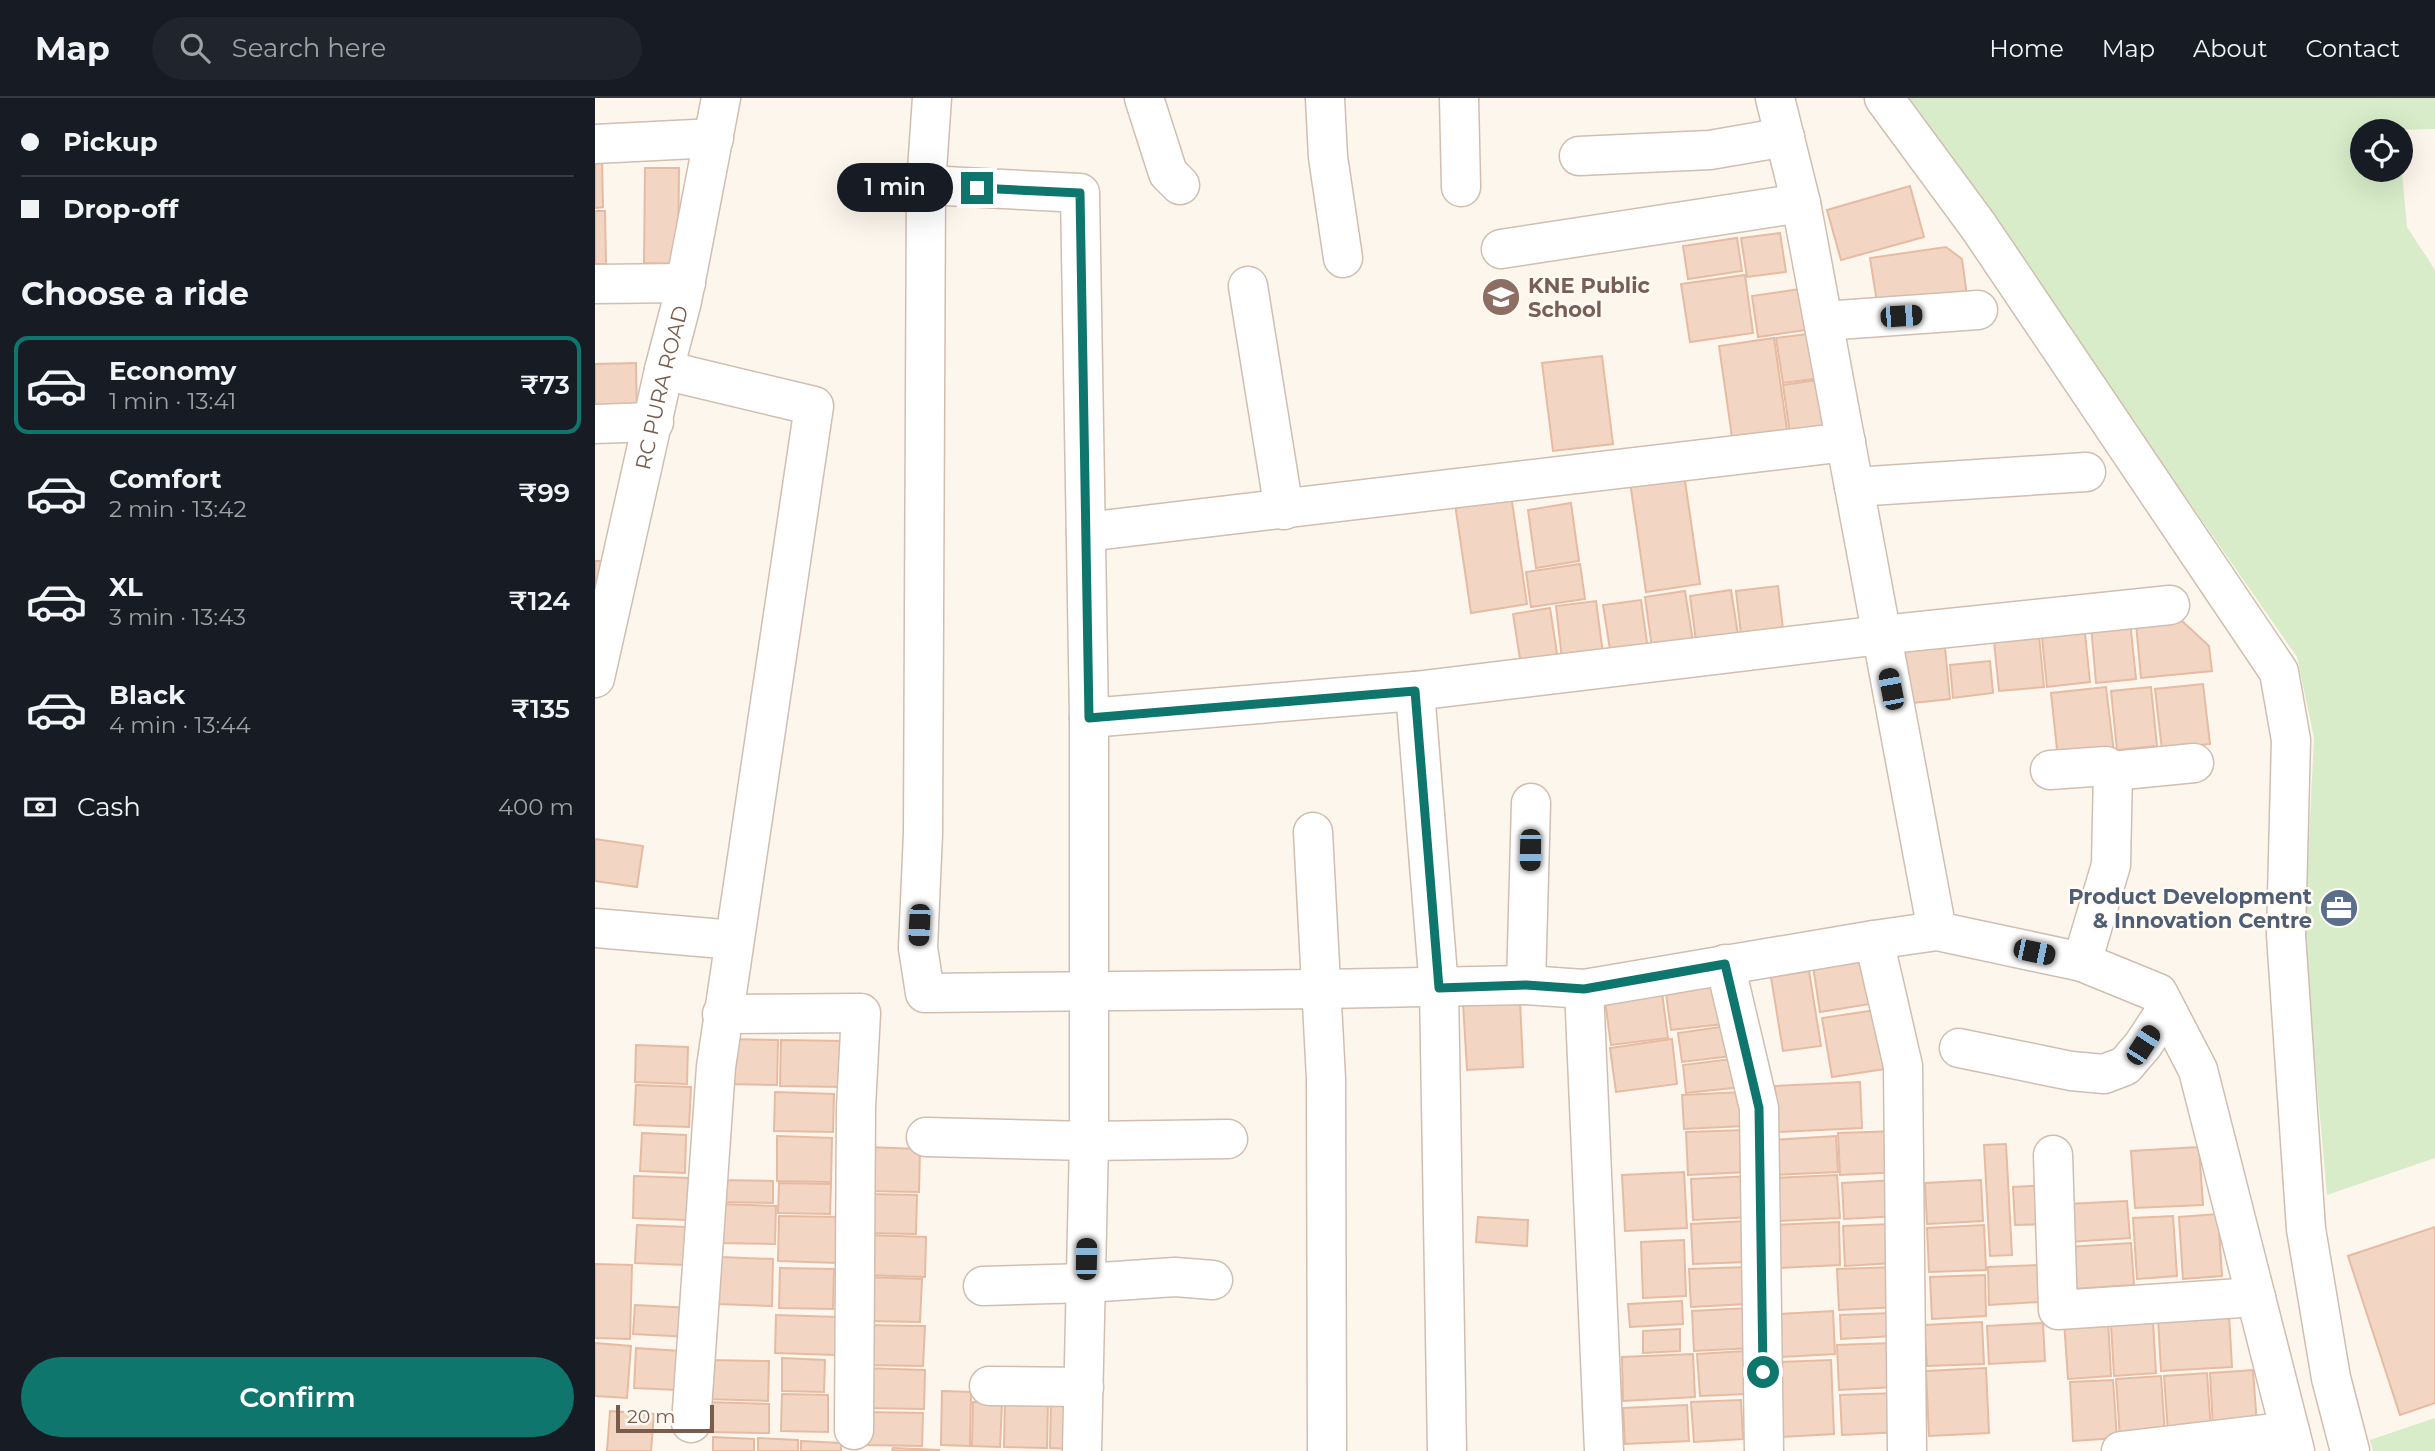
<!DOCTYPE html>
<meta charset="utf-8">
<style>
:root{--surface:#171b24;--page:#20242c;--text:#f1f3f6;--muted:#9ea1a6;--line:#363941;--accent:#0f766e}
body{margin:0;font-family:Montserrat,sans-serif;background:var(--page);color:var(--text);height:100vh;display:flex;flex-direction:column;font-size:26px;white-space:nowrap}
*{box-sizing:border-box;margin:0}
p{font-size:23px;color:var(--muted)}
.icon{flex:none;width:38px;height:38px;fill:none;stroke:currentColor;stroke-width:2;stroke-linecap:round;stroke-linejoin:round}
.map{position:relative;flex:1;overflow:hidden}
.drawer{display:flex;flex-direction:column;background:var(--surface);width:595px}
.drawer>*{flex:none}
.banner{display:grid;align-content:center;height:154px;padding:0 21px;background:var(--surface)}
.fabs{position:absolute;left:1755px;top:21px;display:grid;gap:14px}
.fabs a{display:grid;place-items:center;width:63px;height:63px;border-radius:50%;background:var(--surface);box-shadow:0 7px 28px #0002;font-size:35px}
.scale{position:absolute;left:21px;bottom:18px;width:98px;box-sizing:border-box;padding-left:7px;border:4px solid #7a5c4d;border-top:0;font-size:19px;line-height:24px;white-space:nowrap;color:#7a5c4d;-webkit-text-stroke:5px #fffaf3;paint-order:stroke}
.end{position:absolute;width:32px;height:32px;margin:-16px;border:9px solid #0f766e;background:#fff;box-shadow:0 0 0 4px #fff}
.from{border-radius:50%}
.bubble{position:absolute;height:49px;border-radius:24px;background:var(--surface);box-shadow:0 7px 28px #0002;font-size:23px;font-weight:600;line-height:49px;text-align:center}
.car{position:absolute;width:21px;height:42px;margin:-21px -10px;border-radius:9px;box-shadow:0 0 5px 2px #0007;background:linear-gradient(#222 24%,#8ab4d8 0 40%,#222 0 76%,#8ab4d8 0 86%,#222 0)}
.banner b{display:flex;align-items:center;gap:24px;height:66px;font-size:26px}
.banner b+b{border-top:2px solid var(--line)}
.banner i{width:18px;height:18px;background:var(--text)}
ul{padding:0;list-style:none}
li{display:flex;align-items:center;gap:21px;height:98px;margin:0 14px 10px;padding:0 7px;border:4px solid transparent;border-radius:14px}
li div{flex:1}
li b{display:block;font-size:26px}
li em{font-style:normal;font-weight:600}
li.active{border-color:var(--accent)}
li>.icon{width:63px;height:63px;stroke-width:1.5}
h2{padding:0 21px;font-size:32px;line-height:84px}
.pay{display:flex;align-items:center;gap:18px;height:77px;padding:0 21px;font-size:26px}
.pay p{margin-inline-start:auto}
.button{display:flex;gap:14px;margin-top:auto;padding:14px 21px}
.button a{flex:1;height:80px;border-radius:42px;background:var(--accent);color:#fff;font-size:28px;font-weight:600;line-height:80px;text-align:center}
header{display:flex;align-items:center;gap:42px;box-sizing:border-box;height:98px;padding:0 35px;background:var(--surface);border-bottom:2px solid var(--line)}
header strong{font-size:33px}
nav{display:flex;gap:38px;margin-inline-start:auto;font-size:24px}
.search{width:490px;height:63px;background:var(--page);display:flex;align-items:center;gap:18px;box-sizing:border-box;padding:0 24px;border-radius:38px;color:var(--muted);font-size:26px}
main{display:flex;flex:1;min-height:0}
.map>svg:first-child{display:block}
</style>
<header>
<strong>Map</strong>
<div class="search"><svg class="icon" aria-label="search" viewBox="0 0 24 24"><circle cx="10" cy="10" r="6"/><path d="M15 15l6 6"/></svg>Search here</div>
<nav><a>Home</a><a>Map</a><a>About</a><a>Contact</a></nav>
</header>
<main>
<section class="drawer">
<div class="banner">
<b><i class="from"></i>Pickup</b>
<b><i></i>Drop-off</b>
</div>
<h2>Choose a ride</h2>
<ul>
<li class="active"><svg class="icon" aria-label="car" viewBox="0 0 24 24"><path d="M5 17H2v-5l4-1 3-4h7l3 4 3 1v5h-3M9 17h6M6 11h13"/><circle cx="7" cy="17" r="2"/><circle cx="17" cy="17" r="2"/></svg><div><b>Economy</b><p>1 min · 13:41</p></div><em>₹73</em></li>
<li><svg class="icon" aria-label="car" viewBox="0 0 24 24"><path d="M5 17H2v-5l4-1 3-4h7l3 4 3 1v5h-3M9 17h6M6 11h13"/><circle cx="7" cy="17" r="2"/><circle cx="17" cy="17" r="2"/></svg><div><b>Comfort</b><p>2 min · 13:42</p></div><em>₹99</em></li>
<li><svg class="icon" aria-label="car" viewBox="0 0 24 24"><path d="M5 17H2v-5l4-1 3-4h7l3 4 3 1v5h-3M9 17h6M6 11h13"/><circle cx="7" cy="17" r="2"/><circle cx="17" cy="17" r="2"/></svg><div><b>XL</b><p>3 min · 13:43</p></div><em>₹124</em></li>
<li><svg class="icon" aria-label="car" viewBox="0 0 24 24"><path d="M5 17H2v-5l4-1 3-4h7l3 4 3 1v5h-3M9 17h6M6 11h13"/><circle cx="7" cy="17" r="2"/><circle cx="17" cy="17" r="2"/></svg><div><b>Black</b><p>4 min · 13:44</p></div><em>₹135</em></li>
</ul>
<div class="pay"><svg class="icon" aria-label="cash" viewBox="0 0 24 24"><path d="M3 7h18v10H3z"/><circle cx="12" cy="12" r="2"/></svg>Cash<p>400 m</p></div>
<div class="button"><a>Confirm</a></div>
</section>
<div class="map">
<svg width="1840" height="1353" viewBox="0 0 1840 1353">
<rect width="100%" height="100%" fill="#fdf6ec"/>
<g fill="#d8ecc9">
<path d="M1313,0H1840V31L1768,33V72H1806V63L1812,129L1840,172V1060L1732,1097L1709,841L1719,640L1702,559Z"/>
<path d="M1840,1320V1353H1778L1775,1342Z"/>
</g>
<g fill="#f3d5c3" stroke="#e6bba3" stroke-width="2">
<path d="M0,61H7L8,109L0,110Z"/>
<path d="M50,70H84L83,166L49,165Z"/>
<path d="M1315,88L1329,139L1246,162L1232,112Z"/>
<path d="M0,113H10L11,166H0Z"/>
<path d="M1185,135L1191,174L1152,179L1146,140Z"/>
<path d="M1142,140L1147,173L1093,181L1088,148Z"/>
<path d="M1351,149L1367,161L1372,198L1283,211L1275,160Z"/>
<path d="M1150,177L1158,235L1095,244L1086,186Z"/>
<path d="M1212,190L1218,231L1163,239L1157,198Z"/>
<path d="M1220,235L1227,280L1188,285L1181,240Z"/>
<path d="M1179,240L1192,332L1137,339L1124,248Z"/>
<path d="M1007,258L1018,346L958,353L947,265Z"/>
<path d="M41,265L42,314L0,315V266Z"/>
<path d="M1230,281L1236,330L1195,336L1188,287Z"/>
<path d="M1089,376L1105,486L1051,494L1035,384Z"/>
<path d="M916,397L932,506L876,515L860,406Z"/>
<path d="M976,405L984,463L941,470L933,412Z"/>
<path d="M0,463H6L0,526Z"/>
<path d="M985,466L990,501L936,509L931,474Z"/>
<path d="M1183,488L1189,540L1147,545L1141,493Z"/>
<path d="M1136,492L1144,543L1102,550L1095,498Z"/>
<path d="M1090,493L1099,550L1058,557L1050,499Z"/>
<path d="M1046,502L1053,552L1016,558L1008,507Z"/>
<path d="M1001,503L1008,556L967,561L961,508Z"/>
<path d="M955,510L963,562L926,567L918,516Z"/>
<path d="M1586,522L1614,548L1617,573L1546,580L1541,526Z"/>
<path d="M1535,523L1541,581L1501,585L1496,527Z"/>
<path d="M1489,526L1495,584L1452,589L1446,530Z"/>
<path d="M1443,528L1449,589L1404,593L1398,533Z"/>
<path d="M1349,539L1355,601L1309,606L1303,544Z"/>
<path d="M1395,563L1398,595L1358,600L1355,567Z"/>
<path d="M1608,586L1615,646L1567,652L1560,591Z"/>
<path d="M1511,589L1519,655L1463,661L1456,595Z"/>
<path d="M1556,589L1562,648L1522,652L1516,593Z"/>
<path d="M0,741L48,748L42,789L0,783Z"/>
<path d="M1275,860L1281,905L1225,914L1218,868Z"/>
<path d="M1214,873L1226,948L1188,953L1176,879Z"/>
<path d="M1123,881L1128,926L1076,932L1070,888Z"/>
<path d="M1067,895L1073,940L1016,947L1010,903Z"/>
<path d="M925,902L928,969L872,972L868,905Z"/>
<path d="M1288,911L1297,970L1237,979L1227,920Z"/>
<path d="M1133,928L1137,958L1087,964L1083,935Z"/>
<path d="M130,941L183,942L182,987L129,986Z"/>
<path d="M1077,941L1082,986L1021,994L1015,950Z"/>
<path d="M186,942L249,943L248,989L185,988Z"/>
<path d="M41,947L93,949L92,986L40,984Z"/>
<path d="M1144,960L1147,989L1091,995L1088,967Z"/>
<path d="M1265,984L1267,1030L1182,1034L1180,988Z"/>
<path d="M41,987L96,989L94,1029L39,1027Z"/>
<path d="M180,994L239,996L238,1034L179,1033Z"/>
<path d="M1148,994L1149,1028L1089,1031L1087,997Z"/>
<path d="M1151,1032L1153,1074L1093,1077L1091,1034Z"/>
<path d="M1305,1033L1307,1074L1245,1077L1243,1035Z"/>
<path d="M47,1035L91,1037L90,1075L45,1073Z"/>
<path d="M182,1038L237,1040L236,1084L182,1083Z"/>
<path d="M1241,1038L1243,1074L1179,1077L1177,1042Z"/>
<path d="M1411,1046L1417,1157L1395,1158L1389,1047Z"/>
<path d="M272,1049L325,1051L324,1094L271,1093Z"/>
<path d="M1604,1049L1608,1107L1540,1110L1536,1053Z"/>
<path d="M1089,1074L1092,1130L1030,1133L1027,1077Z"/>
<path d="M1242,1077L1245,1120L1181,1123L1178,1080Z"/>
<path d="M39,1078L94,1080L93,1122L38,1120Z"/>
<path d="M1157,1078L1159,1119L1098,1122L1096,1081Z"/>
<path d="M123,1082L178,1083V1105L122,1104Z"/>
<path d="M1302,1082L1304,1118L1249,1121L1247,1085Z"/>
<path d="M1386,1082L1388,1123L1332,1126L1330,1085Z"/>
<path d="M184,1085L236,1086L235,1116L183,1115Z"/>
<path d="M1451,1087L1453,1126L1420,1127L1418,1089Z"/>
<path d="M270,1096L322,1097L321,1136L269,1135Z"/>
<path d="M1532,1103L1535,1140L1474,1144L1472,1106Z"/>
<path d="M122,1106L181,1108L180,1146L121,1145Z"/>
<path d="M1623,1116L1627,1178L1588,1181L1584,1119Z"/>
<path d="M184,1118L245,1119L243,1165L183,1163Z"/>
<path d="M1578,1118L1582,1178L1542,1181L1538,1120Z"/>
<path d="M883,1119L933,1122L932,1148L881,1144Z"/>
<path d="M1151,1123L1153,1164L1098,1166L1096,1126Z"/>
<path d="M1244,1124L1245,1167L1181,1170L1179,1127Z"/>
<path d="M1297,1126L1299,1165L1250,1168L1248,1128Z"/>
<path d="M42,1127L91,1129L90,1167L40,1165Z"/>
<path d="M1389,1127L1391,1172L1334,1174L1332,1130Z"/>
<path d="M1840,1129V1305L1805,1317L1753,1158Z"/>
<path d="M270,1137L331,1139L330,1179L270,1177Z"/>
<path d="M1089,1142L1091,1198L1048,1200L1046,1144Z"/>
<path d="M1536,1145L1539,1187L1477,1191L1474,1149Z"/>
<path d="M124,1159L178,1161L177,1208L123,1206Z"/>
<path d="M0,1166L37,1167L35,1241L0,1240Z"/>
<path d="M1443,1167L1445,1204L1394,1207L1393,1169Z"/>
<path d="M1151,1169L1152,1206L1096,1209L1094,1171Z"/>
<path d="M1302,1169L1304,1209L1244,1212L1242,1171Z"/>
<path d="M185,1170L239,1171L238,1211L184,1210Z"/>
<path d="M1390,1177L1391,1218L1337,1221L1335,1179Z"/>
<path d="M270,1179L327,1181L325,1224L269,1223Z"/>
<path d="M1087,1203L1088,1226L1035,1229L1033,1206Z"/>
<path d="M40,1207L96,1210L94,1239L38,1236Z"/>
<path d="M1155,1210L1157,1250L1099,1253L1097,1213Z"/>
<path d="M1238,1213L1240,1256L1187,1259L1185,1216Z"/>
<path d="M1297,1215L1298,1238L1246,1241L1245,1217Z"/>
<path d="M1634,1216L1637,1269L1566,1273L1563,1221Z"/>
<path d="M181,1217L242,1219L241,1257L180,1255Z"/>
<path d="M1513,1221L1516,1278L1473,1281L1469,1224Z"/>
<path d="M1558,1223L1561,1275L1519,1278L1516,1226Z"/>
<path d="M1387,1224L1389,1266L1332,1268L1329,1227Z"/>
<path d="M1448,1225L1450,1263L1394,1266L1392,1228Z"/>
<path d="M266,1227L330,1228L328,1268L265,1267Z"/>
<path d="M1085,1231V1253L1048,1255V1233Z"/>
<path d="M0,1245L36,1248L32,1300L0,1298Z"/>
<path d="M1297,1245L1300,1289L1244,1292L1242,1247Z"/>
<path d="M41,1250L85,1253L83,1292L39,1290Z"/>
<path d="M1150,1253L1151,1296L1105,1298L1102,1256Z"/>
<path d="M1098,1256L1100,1299L1028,1303L1027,1259Z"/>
<path d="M187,1260L230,1262L229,1294L187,1293Z"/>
<path d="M112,1262L174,1263L173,1303L111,1301Z"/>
<path d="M1236,1262L1239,1336L1187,1339L1184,1264Z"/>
<path d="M269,1270L330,1272L329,1311L268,1310Z"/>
<path d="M1391,1270L1394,1335L1334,1338L1331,1273Z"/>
<path d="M1658,1272L1662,1327L1618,1330L1615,1275Z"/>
<path d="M1612,1275L1616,1333L1573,1335L1569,1278Z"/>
<path d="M1566,1278L1570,1337L1525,1340L1521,1281Z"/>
<path d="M1518,1282L1522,1340L1478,1343L1475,1284Z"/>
<path d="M347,1293L376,1294L375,1348L346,1347Z"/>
<path d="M1302,1295L1304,1334L1247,1337L1245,1297Z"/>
<path d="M187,1296L233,1297V1334L186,1333Z"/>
<path d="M410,1301L453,1302L452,1350L409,1349Z"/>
<path d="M456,1301L477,1302L476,1351L455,1350Z"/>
<path d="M1146,1302L1148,1341L1099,1344L1096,1304Z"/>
<path d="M109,1304L174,1306V1335L109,1334Z"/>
<path d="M378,1304L407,1305L405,1349L377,1348Z"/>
<path d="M1092,1307L1094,1343L1030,1346L1028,1310Z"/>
<path d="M15,1313L59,1316L56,1353H12Z"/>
<path d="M267,1314L328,1315L327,1348L266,1347Z"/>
<path d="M118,1339L159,1341V1353H118Z"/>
<path d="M163,1340L203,1342V1353H163Z"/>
<path d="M206,1343L246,1345V1353H206Z"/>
<path d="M298,1350L344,1352V1353H297Z"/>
</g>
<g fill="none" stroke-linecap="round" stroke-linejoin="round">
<g stroke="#d1beb0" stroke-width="41">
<g id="minor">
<path d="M337,0L331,87L328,735L323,850L330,895L728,891L931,887L989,891L1279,842L1342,833"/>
<path d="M549,0L573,75L585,87"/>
<path d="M730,0L733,59L748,160"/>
<path d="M864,0L866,89"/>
<path d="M1180,0L1206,105L1342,833L1487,864L1563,895L1603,972L1700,1353"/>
<path d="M1289,0L1384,129L1684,574L1696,642L1691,837L1711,1131L1736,1280L1755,1353"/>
<path d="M0,46L119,40"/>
<path d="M984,58L1115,52L1190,39"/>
<path d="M331,87L485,95L494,620V1043L487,1353"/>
<path d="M906,151L1206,105"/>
<path d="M0,186L91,185"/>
<path d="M653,188L689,412"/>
<path d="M1229,223L1383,212"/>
<path d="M69,272L219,308L121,969L96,1325"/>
<path d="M0,326L59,324"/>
<path d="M1259,389L1491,374"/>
<path d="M491,434L1251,344"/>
<path id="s1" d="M0,580L69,272L87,203L126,0"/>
<path d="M820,593L844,890L852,1353"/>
<path d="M494,620L820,593L1286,537L1575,507"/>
<path d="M1455,672L1511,668L1518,673L1516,767L1487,864"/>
<path d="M1518,673L1599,665"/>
<path d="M718,734L731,981L732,1353"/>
<path d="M0,830L139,842"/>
<path d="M1279,842L1308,968L1312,1353"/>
<path d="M1130,866L1164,1010L1169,1353"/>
<path d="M931,887L936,705"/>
<path d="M989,891L1009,1353"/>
<path d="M127,916L266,915L261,1009L259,1332"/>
<path d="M1364,950L1476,973L1509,976L1530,968L1548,947L1571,912"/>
<path d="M331,1039L494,1043L633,1041"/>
<path d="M1458,1057L1463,1212L1661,1199"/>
<path d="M388,1188L491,1185L580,1179L618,1182"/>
<path d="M394,1288L489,1289"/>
<path d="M1526,1353L1695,1333"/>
</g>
</g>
<use href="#minor" stroke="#fff" stroke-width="38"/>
</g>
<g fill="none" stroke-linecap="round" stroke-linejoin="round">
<path stroke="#0f766e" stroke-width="9" d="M382,90L485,95L494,620L820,593L844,890L931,887L989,891L1130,866L1164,1010L1168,1274"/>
</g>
<defs>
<g id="school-disc" transform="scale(2.0125)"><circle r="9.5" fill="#8d6e63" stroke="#fffaf3"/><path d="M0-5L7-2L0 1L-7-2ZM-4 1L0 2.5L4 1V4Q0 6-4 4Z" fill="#fff"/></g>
<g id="office-disc" transform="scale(2.0125)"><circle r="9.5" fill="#5c6f8a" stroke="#fffaf3"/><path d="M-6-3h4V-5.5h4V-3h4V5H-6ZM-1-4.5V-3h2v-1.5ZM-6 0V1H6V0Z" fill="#fff"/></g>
</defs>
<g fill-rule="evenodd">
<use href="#school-disc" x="906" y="199"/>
<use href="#office-disc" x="1744" y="810"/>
</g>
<g text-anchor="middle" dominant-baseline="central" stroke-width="5" stroke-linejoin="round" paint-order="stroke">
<g font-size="21" font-weight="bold" fill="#785e54" stroke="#fffaf3" text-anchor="start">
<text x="933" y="187">KNE Public<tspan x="933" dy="24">School</tspan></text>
</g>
<g font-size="21" fill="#7a5c4d" stroke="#fffaf3">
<text stroke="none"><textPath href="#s1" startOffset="298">RC PURA ROAD</textPath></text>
</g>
<g font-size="21" font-weight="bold" fill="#4e5e75" stroke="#fffaf3" text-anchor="end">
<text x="1717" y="798">Product Development<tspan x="1717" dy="24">&amp; Innovation Centre</tspan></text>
</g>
</g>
</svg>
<div class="fabs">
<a><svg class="icon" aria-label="locate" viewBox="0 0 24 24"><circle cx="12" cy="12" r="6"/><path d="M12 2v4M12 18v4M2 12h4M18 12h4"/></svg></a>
</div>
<div class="scale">20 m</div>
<i class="end from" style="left:1168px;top:1274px"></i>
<i class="end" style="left:382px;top:90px"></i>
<div class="bubble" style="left:242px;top:65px;width:116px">1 min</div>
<i class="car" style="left:1306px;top:218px;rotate:86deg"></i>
<i class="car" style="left:1296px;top:591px;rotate:349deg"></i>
<i class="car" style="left:935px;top:752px;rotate:181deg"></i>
<i class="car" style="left:324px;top:827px;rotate:183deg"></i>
<i class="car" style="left:1439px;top:854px;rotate:102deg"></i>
<i class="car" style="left:1548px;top:947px;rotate:33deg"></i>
<i class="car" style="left:491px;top:1161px;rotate:1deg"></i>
</div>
</main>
